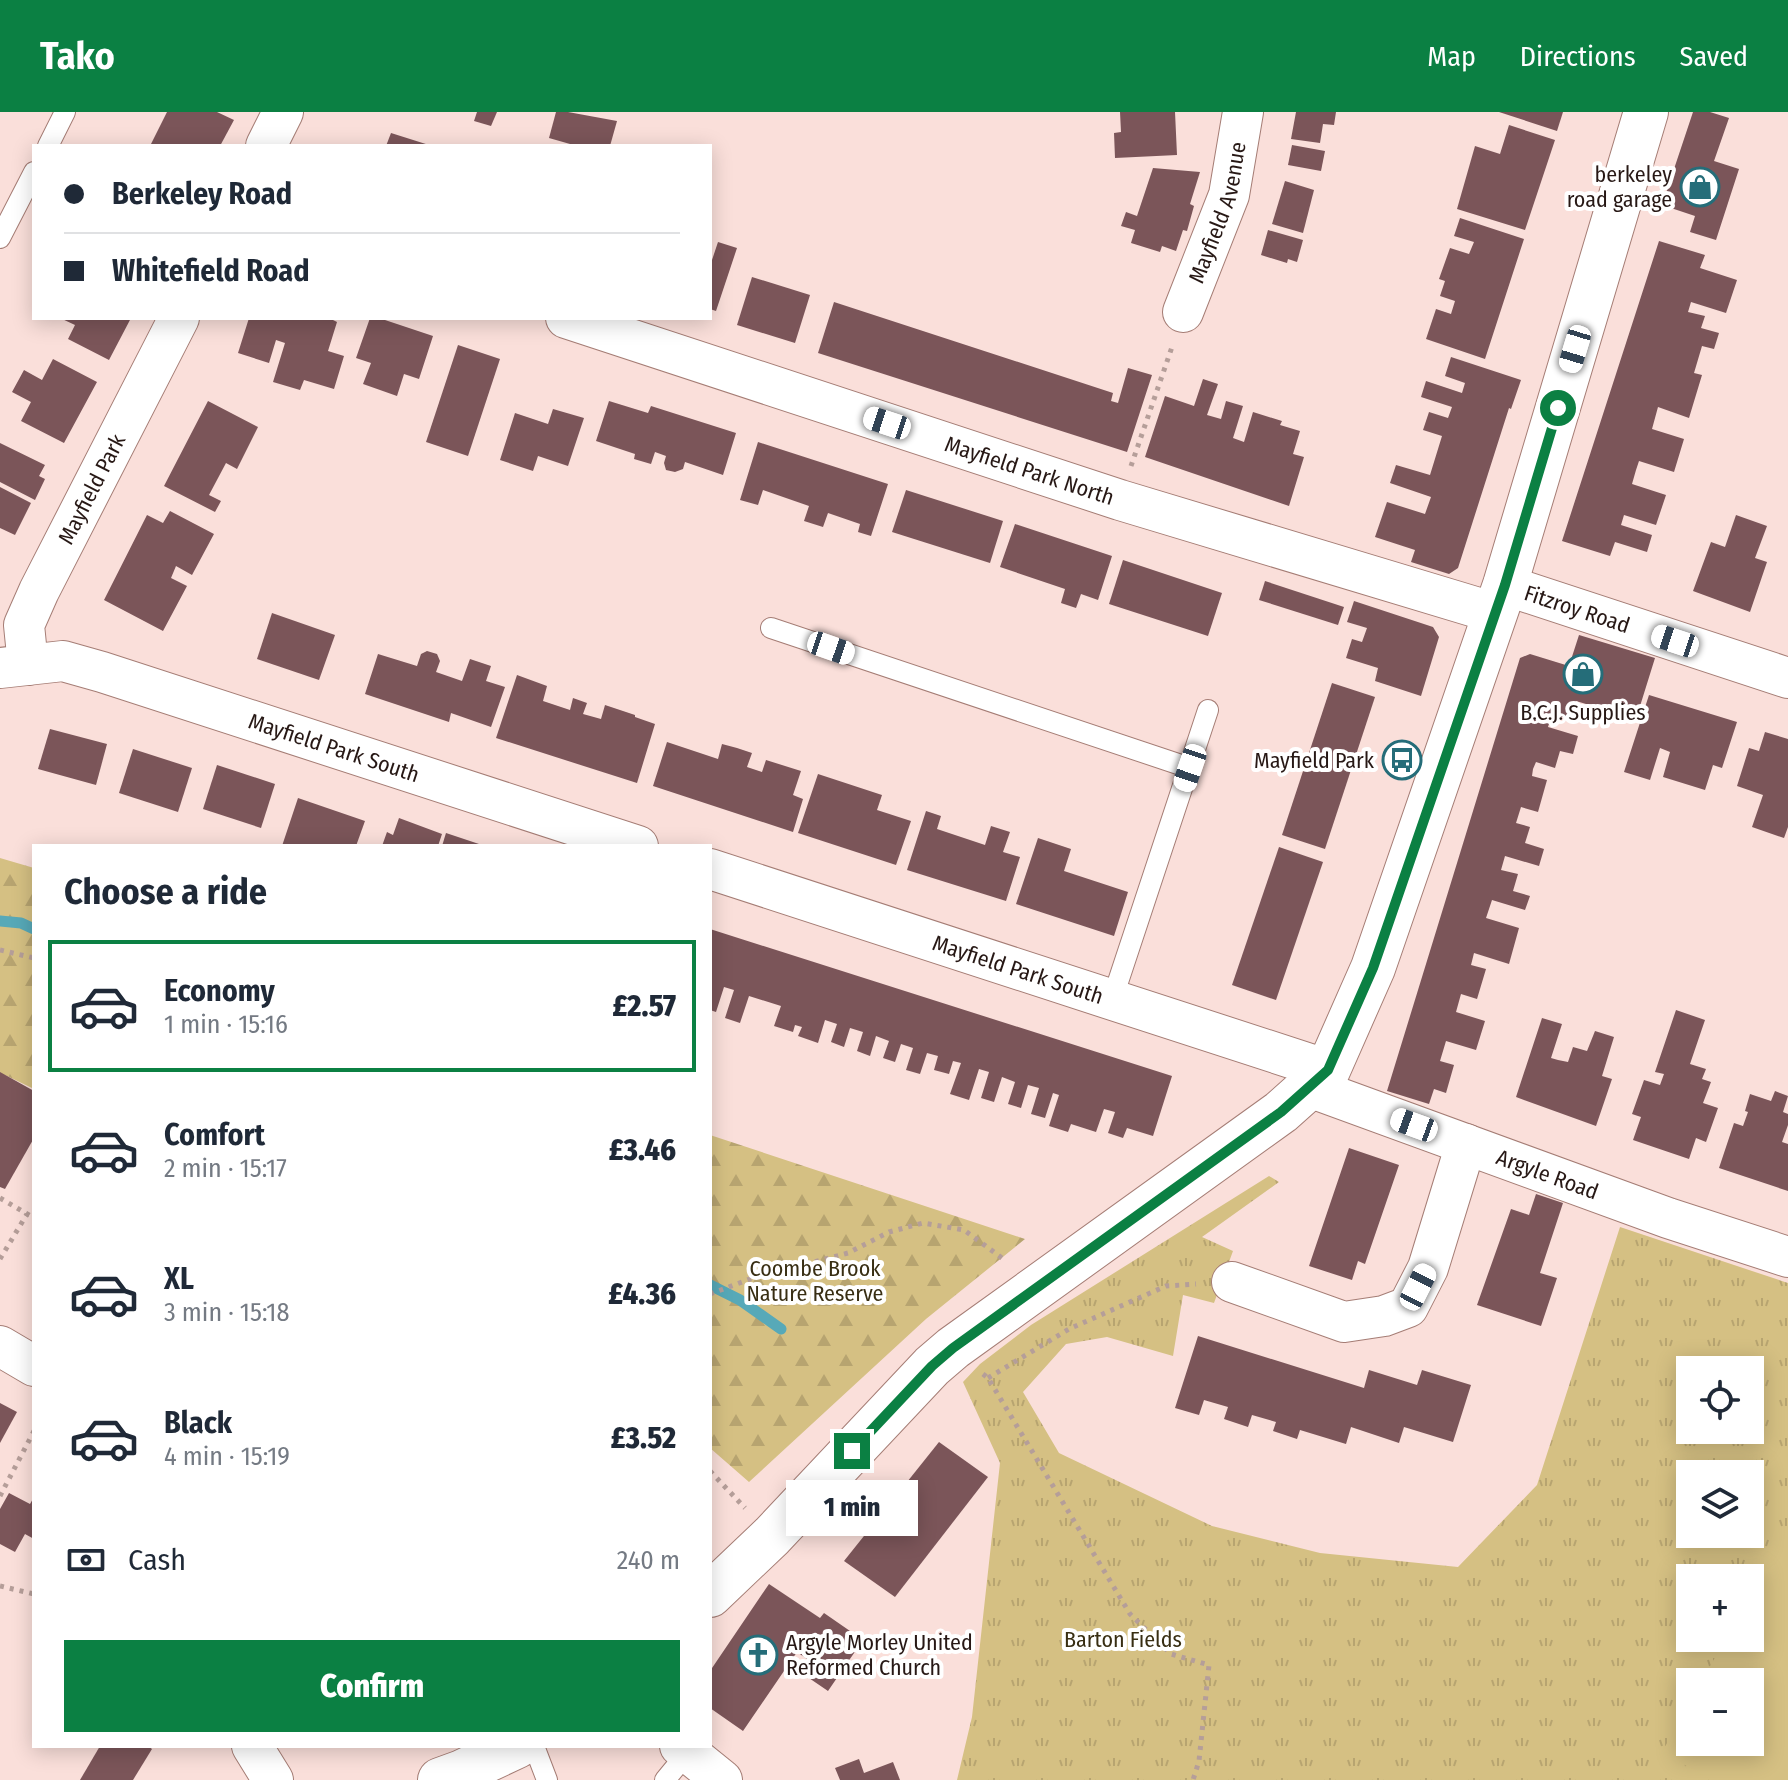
<!DOCTYPE html>
<meta charset="utf-8">
<style>
:root{--surface:#fff;--page:#f6f6f7;--text:#1f2937;--muted:#747a83;--line:#e0e1e3;--accent:#0b8043}
body{margin:0;font-family:"Fira Sans Condensed",sans-serif;background:var(--page);color:var(--text);height:100vh;display:flex;flex-direction:column;font-size:30px;white-space:nowrap}
*{box-sizing:border-box;margin:0}
p{font-size:26px;color:var(--muted)}
.icon{flex:none;width:44px;height:44px;fill:none;stroke:currentColor;stroke-width:2;stroke-linecap:round;stroke-linejoin:round}
.map{position:relative;flex:1;overflow:hidden}
.drawer{position:absolute;left:32px;top:732px;width:680px;height:904px;display:flex;flex-direction:column;background:var(--surface);border-radius:0px;box-shadow:0 4px 20px #0003}
.drawer>*{flex:none}
.guide{position:absolute;left:32px;top:32px;width:680px;height:176px;border-radius:0px;box-shadow:0 4px 20px #0003;display:grid;align-content:center;height:176px;padding:0 32px;background:var(--surface)}
.buttons{position:absolute;left:1676px;top:1244px;display:grid;gap:16px}
.buttons a{display:grid;place-items:center;width:88px;height:88px;border-radius:0px;background:var(--surface);box-shadow:0 4px 20px #0003;font-size:40px}
.end{position:absolute;width:36px;height:36px;margin:-18px;border:10px solid #0b8043;background:#fff;box-shadow:0 0 0 4px #fff}
.from{border-radius:50%}
.bubble{position:absolute;height:56px;border-radius:0px;background:var(--surface);box-shadow:0 4px 20px #0003;font-size:26px;font-weight:800;line-height:56px;text-align:center}
.car{position:absolute;width:24px;height:48px;margin:-24px -12px;border-radius:10px;box-shadow:0 0 6px 2px #0007;background:linear-gradient(#fff 24%,#345 0 40%,#fff 0 76%,#345 0 86%,#fff 0)}
.guide b{display:flex;align-items:center;gap:28px;height:76px;font-size:30px}
.guide b+b{border-top:2px solid var(--line)}
.guide i{width:20px;height:20px;background:var(--text)}
ul{padding:0;list-style:none}
li{display:flex;align-items:center;gap:24px;height:132px;margin:0 16px 12px;padding:0 16px;border:4px solid transparent;border-radius:0px}
li div{flex:1}
li b{display:block;font-size:30px}
li em{font-style:normal;font-weight:800}
li.active{border-color:var(--accent)}
li>.icon{width:72px;height:72px;stroke-width:1.5}
h2{padding:0 32px;font-size:36px;line-height:96px}
.pay{display:flex;align-items:center;gap:20px;height:88px;padding:0 32px;font-size:30px}
.pay p{margin-inline-start:auto}
.primary-button{display:flex;gap:16px;margin-top:auto;padding:16px 32px}
.primary-button a{flex:1;height:92px;border-radius:0px;background:var(--accent);color:#fff;font-size:32px;font-weight:800;line-height:92px;text-align:center}
header{display:flex;align-items:center;gap:48px;box-sizing:border-box;height:112px;padding:0 40px;background:var(--accent);color:#fff}
header strong{font-size:38px}
nav{display:flex;gap:44px;margin-inline-start:auto;font-size:28px}
.map>svg:first-child{display:block}
</style>
<header>
<strong>Tako</strong>
<nav><a>Map</a><a>Directions</a><a>Saved</a></nav>
</header>
<div class="map">
<svg width="1788" height="1668" viewBox="0 0 1788 1668">
<defs>
<pattern id="grass-tufts" width="24" height="20" patternUnits="userSpaceOnUse" patternTransform="scale(2)"><rect width="24" height="20" fill="#d5c083"/><path d="M3 7l-1-3M5 7V3M7 7l1-3M15 17l-1-3M17 17v-4M19 17l1-3" fill="none" stroke="#b7a470"/></pattern>
<pattern id="forest-firs" width="22" height="20" patternUnits="userSpaceOnUse" patternTransform="scale(2)"><rect width="22" height="20" fill="#d5c083"/><path d="M5 1l3.5 6h-7zM16 11l3.5 6h-7z" fill="#b7a470"/></pattern>
</defs>
<rect width="100%" height="100%" fill="#fadfda"/>
<path fill="url(#grass-tufts)" fill-rule="evenodd" d="M1269,1064L1279,1070L1202,1125L1233,1139L1214,1191L1183,1183L1173,1244L1107,1225L1066,1232L1023,1280L1059,1341L1212,1414L1320,1441L1458,1455L1537,1373L1620,1115L1788,1171V1668H957L972,1605L1000,1351L963,1270L980,1252L1031,1213ZM1690,1258H1750V1318H1690ZM1690,1362H1750V1422H1690ZM1690,1466H1750V1526H1690ZM1690,1570H1750V1630H1690Z"/>
<g fill="url(#forest-firs)">
<path d="M0,746L34,756V977L5,963L0,969Z"/>
<path d="M710,1023L1025,1127L926,1207L749,1370L710,1336Z"/>
</g>
<path fill="#d5c083" d="M1788,1415V1668H1711L1662,1640L1690,1590V1630H1750V1570H1701L1726,1526H1750V1483Z"/>
<g fill="none" stroke-linecap="round" stroke-linejoin="round">
<g stroke="#57a9b8" stroke-width="11">
<path d="M0,809L21,811L34,817"/>
<path d="M710,1173L740,1188L781,1217"/>
</g>
</g>
<g fill="#7b5559">
<path d="M167,0H217L234,8L220,34H150Z"/>
<path d="M477,0H497L491,14L474,9Z"/>
<path d="M556,0H568L617,9L610,34H577L549,26Z"/>
<path d="M1120,0H1175L1177,43L1115,46L1114,21L1121,20Z"/>
<path d="M1296,0H1336L1334,13L1323,12L1320,31L1291,27Z"/>
<path d="M1499,0H1563L1557,19Z"/>
<path d="M1693,0H1710L1729,6L1714,49L1739,57L1716,128L1690,120L1695,104L1662,93Z"/>
<path d="M1509,13L1555,28L1525,118L1457,97L1475,34L1500,42Z"/>
<path d="M391,21L429,33L428,34H386Z"/>
<path d="M1292,33L1325,39L1321,59L1288,53Z"/>
<path d="M1153,56L1200,60L1190,92L1194,94L1187,119L1183,118L1176,139L1162,134L1160,140L1131,131L1135,118L1121,114L1126,100L1137,104Z"/>
<path d="M1285,69L1314,78L1303,121L1272,112Z"/>
<path d="M1460,106L1524,127L1485,247L1426,227L1436,197L1451,202L1455,189L1440,184L1445,169L1439,167L1450,136L1469,142L1474,130L1454,124Z"/>
<path d="M1268,118L1303,128L1297,150L1288,147L1287,151L1261,143Z"/>
<path d="M1659,129L1705,143L1700,156L1737,168L1726,201L1691,190L1688,200L1705,204L1701,216L1719,221L1714,237L1702,234L1694,261L1702,263L1689,306L1658,295L1652,317L1684,327L1674,360L1639,349L1636,358L1632,372L1666,383L1656,413L1624,403L1621,413L1652,423L1647,440L1615,430L1610,444L1562,429Z"/>
<path d="M718,130L737,136L716,199L710,197V150L711,151Z"/>
<path d="M752,165L810,183L795,231L737,213Z"/>
<path d="M834,190L1113,281L1111,289L1118,291L1128,256L1152,263L1127,340L818,241Z"/>
<path d="M60,206H131L109,248L68,227L75,213Z"/>
<path d="M249,206H329L337,210L328,239L344,244L334,277L304,268L300,278L273,270L285,231L276,228L269,251L238,241Z"/>
<path d="M370,206H379L433,224L419,267L404,262L397,284L363,272L371,251L356,246Z"/>
<path d="M458,233L500,247L468,344L426,330Z"/>
<path d="M1451,245L1521,268L1511,297L1509,296L1458,456L1449,462L1411,450L1415,438L1375,425L1387,390L1425,402L1431,385L1390,371L1396,353L1430,363L1442,324L1423,318L1429,300L1448,306L1452,295L1421,285L1426,269L1462,281L1465,271L1445,264Z"/>
<path d="M53,247L97,270L64,331L21,309L31,290L12,280L24,258L42,268Z"/>
<path d="M1203,267L1218,272L1207,303L1221,307L1226,289L1243,294L1233,326L1244,330L1253,300L1282,309L1280,313L1300,319L1293,342L1304,345L1289,394L1145,345L1165,284L1194,294Z"/>
<path d="M208,289L258,315L237,357L226,351L209,383L221,389L215,400L164,374Z"/>
<path d="M609,289L648,301L651,294L736,321L723,363L685,350L683,357L675,360L666,358L664,351L666,344L655,340L651,352L634,347L635,342L596,329Z"/>
<path d="M553,297L584,306L568,354L538,344L533,359L500,348L515,301L548,312Z"/>
<path d="M758,330L888,372L871,424L858,420L860,412L828,401L823,415L804,409L809,394L763,378L758,393L740,388Z"/>
<path d="M0,331L45,353L39,364L45,367L35,388L0,370Z"/>
<path d="M0,375L31,391L15,423L0,416Z"/>
<path d="M906,378L1003,409L990,451L892,420Z"/>
<path d="M170,399L214,422L192,463L176,454L171,466L187,474L163,519L104,488L147,403L163,411Z"/>
<path d="M1736,403L1767,414L1755,446L1767,450L1750,500L1693,479L1711,430L1725,435Z"/>
<path d="M1015,412L1112,444L1098,488L1081,482L1076,496L1061,491L1065,477L1000,455Z"/>
<path d="M1123,448L1222,481L1208,524L1109,492Z"/>
<path d="M1265,469L1344,495L1338,513L1259,488Z"/>
<path d="M1354,489L1433,515L1439,525L1421,584L1375,569L1378,556L1346,546L1352,527L1362,530L1367,516L1347,510Z"/>
<path d="M272,501L335,523L319,568L257,547Z"/>
<path d="M1579,523L1655,546L1636,607L1576,589L1570,607L1552,602L1548,615L1578,624L1573,642L1560,639L1555,656L1536,650L1533,657L1532,664L1547,668L1538,700L1521,695L1516,711L1530,715L1525,731L1544,737L1539,754L1505,744L1501,758L1518,762L1513,779L1530,784L1525,798L1492,788L1486,806L1519,816L1509,852L1474,841L1471,853L1486,857L1477,887L1461,882L1456,900L1485,909L1476,938L1446,929L1440,949L1454,953L1446,981L1434,977L1429,992L1387,979L1520,546L1530,542L1569,554Z"/>
<path d="M427,539L437,542L440,549L436,560L462,569L470,547L491,554L486,569L505,575L491,615L451,601L449,610L365,582L378,542L417,554L421,542Z"/>
<path d="M517,563L547,574L543,589L570,598L573,586L587,591L583,602L601,607L605,593L635,603V605L655,612L637,671L496,626Z"/>
<path d="M1332,571L1375,585L1325,737L1282,723Z"/>
<path d="M1649,583L1737,610L1722,656L1713,653L1705,678L1663,665L1670,640L1660,636L1650,668L1624,660Z"/>
<path d="M50,617L107,632L96,673L38,657Z"/>
<path d="M1765,620L1788,627V715L1784,726L1752,715L1763,683L1737,674L1749,636L1759,639Z"/>
<path d="M667,630L718,647L722,632L737,636L752,641L747,655L762,660L766,648L801,659L793,683L803,687L793,720L653,674Z"/>
<path d="M133,637L192,656L178,700L119,681Z"/>
<path d="M217,653L275,672L261,716L203,697Z"/>
<path d="M818,662L882,683L877,698L911,709L896,753L798,721Z"/>
<path d="M298,686L365,709L356,734H282Z"/>
<path d="M926,699L941,704L937,717L985,733L991,714L1010,720L1003,740L1020,745L1006,789L907,758Z"/>
<path d="M399,706L442,722L438,734H382L387,720L393,723Z"/>
<path d="M446,721L482,733V734H442Z"/>
<path d="M1038,726L1071,737L1064,759L1128,780L1114,824L1016,792Z"/>
<path d="M1279,735L1323,750L1276,888L1232,873Z"/>
<path d="M710,817L1172,964L1153,1024L1127,1016L1123,1026L1108,1021L1115,1000L1104,997L1096,1020L1071,1012L1068,1020L1049,1014L1059,983L1053,981L1045,1006L1031,1002L1039,976L1028,973L1021,996L1008,992L1015,970L1002,965L994,990L981,986L989,960L979,957L969,988L950,982L961,951L953,949L949,962L934,958L938,944L927,941L920,962L906,958L913,936L901,932L895,950L883,946L889,929L876,924L870,944L857,939L863,920L850,916L844,935L831,930L837,912L825,908L818,931L798,924L802,915L795,913L793,920L774,914L781,894L749,884L740,911L725,906L734,878L724,875L716,900L710,898Z"/>
<path d="M1676,898L1705,908L1690,952L1706,957L1702,967L1711,970L1703,991L1718,996L1706,1030L1696,1026L1689,1047L1633,1028L1641,1005L1632,1002L1644,968L1660,973L1664,962L1655,960Z"/>
<path d="M1542,906L1562,912L1551,946L1558,948L1568,950L1573,935L1587,939L1595,919L1614,925L1602,964L1612,967L1596,1014L1516,985Z"/>
<path d="M0,960L34,979V1026L5,1077L0,1075Z"/>
<path d="M1775,979L1788,984L1783,1000L1788,1002V1013L1782,1030L1788,1032V1079L1719,1056L1734,1011L1743,1014L1748,1000L1745,999L1750,982L1771,989Z"/>
<path d="M1349,1036L1399,1053L1365,1152L1358,1149L1352,1168L1309,1154Z"/>
<path d="M1536,1082L1563,1091L1540,1161L1557,1166L1541,1214L1477,1193L1511,1097L1529,1103Z"/>
<path d="M1198,1224L1364,1276L1369,1258L1417,1273L1422,1258L1471,1273L1453,1330L1404,1315L1399,1331L1351,1315L1346,1332L1300,1318L1297,1327L1273,1319L1276,1310L1252,1303L1248,1315L1224,1307L1228,1295L1204,1288L1199,1303L1175,1296Z"/>
<path d="M0,1291L17,1300L0,1331Z"/>
<path d="M939,1330L988,1365L895,1485L844,1449Z"/>
<path d="M9,1381L30,1392L34,1385V1427L25,1422L15,1440L0,1432V1397Z"/>
<path d="M769,1472L820,1506L824,1501L863,1528L828,1579L806,1564L814,1552L797,1540L743,1619L710,1596V1559Z"/>
<path d="M100,1634H148L152,1637L133,1668H80Z"/>
<path d="M859,1647L864,1661L893,1650L900,1668H840L835,1656Z"/>
</g>
<g fill="none" stroke-linecap="round" stroke-linejoin="round">
<g stroke="#a57d75" stroke-width="22">
<g id="lane">
<path d="M48,34L65,0"/>
<path d="M0,126L34,60"/>
<path d="M771,516L1190,656"/>
<path d="M1112,888L1208,598"/>
<path d="M534,1634L547,1668"/>
<path d="M665,1668L688,1640"/>
</g>
</g>
<g stroke="#a57d75" stroke-width="42">
<g id="street">
<path d="M266,34L283,0"/>
<path id="s1" d="M1183,200L1229,83L1243,0"/>
<path id="s2" d="M566,206L1120,388L1495,501"/>
<path id="s3" d="M1505,473L1788,566"/>
<path id="s4" d="M28,553L24,513L39,479L179,206"/>
<path id="s5" d="M0,556L63,549L102,560L638,734"/>
<path id="s6" d="M710,757L1328,958"/>
<path id="s7" d="M1309,975L1668,1106L1788,1145"/>
<path d="M1232,1170L1344,1210L1384,1204L1408,1195L1428,1156L1466,1032"/>
<path d="M0,1234L34,1254"/>
<path d="M252,1634L273,1668"/>
<path d="M680,1634L722,1668"/>
</g>
</g>
<g stroke="#a57d75" stroke-width="46">
<g id="secondary">
<path d="M710,1483L772,1424L932,1254L953,1236L1281,1000L1328,958L1373,856L1505,473L1646,0"/>
<path d="M440,1668L462,1660L517,1634"/>
</g>
</g>
<g stroke="#b59e99" stroke-width="5" stroke-dasharray="4 6" stroke-linecap="butt">
<path d="M1131,354L1172,235"/>
<path d="M0,838L34,846"/>
<path d="M0,1086L34,1106"/>
<path d="M0,1147L27,1102"/>
<path d="M710,1182L750,1167L848,1141L889,1120L923,1111L964,1118L1006,1149"/>
<path d="M983,1262L988,1266L1130,1502L1171,1542L1209,1553L1199,1649L1193,1668"/>
<path d="M988,1266L1069,1217L1166,1174L1196,1172"/>
<path d="M710,1359L745,1396"/>
<path d="M0,1384L34,1319"/>
<path d="M0,1474L34,1482"/>
</g>
<use href="#lane" stroke="#fff" stroke-width="20"/>
<use href="#street" stroke="#fff" stroke-width="40"/>
<use href="#secondary" stroke="#fff" stroke-width="44"/>
</g>
<g fill="none" stroke-linecap="round" stroke-linejoin="round">
<path stroke="#0b8043" stroke-width="10" d="M852,1339L932,1254L953,1236L1281,1000L1328,958L1373,856L1505,473L1558,296"/>
</g>
<defs>
<g id="shop-ring" transform="scale(2)"><circle r="9.5" fill="#fff" stroke="#256d79" stroke-width="1.5"/><path d="M-5-2.5h2.3a2.7 3.5 0 0 1 5.4 0H5L5.5 6h-11ZM-1.5-2.5h3a1.5 2.3 0 0 0-3 0Z" fill="#256d79"/></g>
<g id="bus-ring" transform="scale(2)"><circle r="9.5" fill="#fff" stroke="#256d79" stroke-width="1.5"/><path d="M-5-6H5V4H4V6H2V4H-2V6H-4V4H-5ZM-3.5-4V0h7V-4ZM-3.5 1.2v1.5H-2V1.2ZM2 1.2v1.5H3.5V1.2Z" fill="#256d79"/></g>
<g id="church-ring" transform="scale(2)"><circle r="9.5" fill="#fff" stroke="#256d79" stroke-width="1.5"/><path d="M-1.2-6h2.4v3.5h3.3v2.4h-3.3V6h-2.4V-.1h-3.3v-2.4h3.3Z" fill="#256d79"/></g>
</defs>
<g fill-rule="evenodd">
<use href="#shop-ring" x="1700" y="75"/>
<use href="#shop-ring" x="1583" y="562"/>
<use href="#bus-ring" x="1402" y="648"/>
<use href="#church-ring" x="758" y="1543"/>
</g>
<g text-anchor="middle" dominant-baseline="central" stroke-width="8" stroke-linejoin="round" paint-order="stroke">
<g font-size="22" fill="#271815" stroke="#fff" text-anchor="end">
<text x="1672" y="62">berkeley<tspan x="1672" dy="25">road garage</tspan></text>
<text x="1583" y="600" text-anchor="middle">B.C.J. Supplies</text>
<text x="1374" y="648">Mayfield Park</text>
<text x="786" y="1530" text-anchor="start">Argyle Morley United<tspan x="786" dy="25">Reformed Church</tspan></text>
</g>
<g font-size="22" fill="#271815" stroke="#fff">
<text stroke="none"><textPath href="#s1" startOffset="106">Mayfield Avenue</textPath></text>
<text stroke="none"><textPath href="#s2" startOffset="488">Mayfield Park North</textPath></text>
<text stroke="none"><textPath href="#s4" startOffset="192">Mayfield Park</textPath></text>
<text stroke="none"><textPath href="#s3" startOffset="76">Fitzroy Road</textPath></text>
<text stroke="none"><textPath href="#s5" startOffset="348">Mayfield Park South</textPath></text>
<text stroke="none"><textPath href="#s6" startOffset="324">Mayfield Park South</textPath></text>
<text stroke="none"><textPath href="#s7" startOffset="254">Argyle Road</textPath></text>
</g>
<g font-size="22" fill="#382e13" stroke="#fff">
<text x="815" y="1156">Coombe Brook<tspan x="815" dy="25">Nature Reserve</tspan></text>
<text x="1123" y="1527">Barton Fields</text>
</g>
</g>
</svg>
<div class="buttons">
<a><svg class="icon" aria-label="locate" viewBox="0 0 24 24"><circle cx="12" cy="12" r="6"/><path d="M12 2v4M12 18v4M2 12h4M18 12h4"/></svg></a>
<a><svg class="icon" aria-label="layers" viewBox="0 0 24 24"><path d="M12 4l9 5-9 5-9-5zM3 14l9 5 9-5"/></svg></a>
<a>+</a>
<a>−</a>
</div>
<i class="end from" style="left:1558px;top:296px"></i>
<i class="end" style="left:852px;top:1339px"></i>
<div class="bubble" style="left:786px;top:1368px;width:132px">1 min</div>
<i class="car" style="left:1575px;top:237px;rotate:197deg"></i>
<i class="car" style="left:887px;top:311px;rotate:288deg"></i>
<i class="car" style="left:1675px;top:529px;rotate:288deg"></i>
<i class="car" style="left:831px;top:536px;rotate:109deg"></i>
<i class="car" style="left:1190px;top:656px;rotate:199deg"></i>
<i class="car" style="left:1414px;top:1013px;rotate:290deg"></i>
<i class="car" style="left:1418px;top:1175px;rotate:27deg"></i>
<div class="guide">
<b><i class="from"></i>Berkeley Road</b>
<b><i></i>Whitefield Road</b>
</div>
<section class="drawer">
<h2>Choose a ride</h2>
<ul>
<li class="active"><svg class="icon" aria-label="car" viewBox="0 0 24 24"><path d="M5 17H2v-5l4-1 3-4h7l3 4 3 1v5h-3M9 17h6M6 11h13"/><circle cx="7" cy="17" r="2"/><circle cx="17" cy="17" r="2"/></svg><div><b>Economy</b><p>1 min · 15:16</p></div><em>£2.57</em></li>
<li><svg class="icon" aria-label="car" viewBox="0 0 24 24"><path d="M5 17H2v-5l4-1 3-4h7l3 4 3 1v5h-3M9 17h6M6 11h13"/><circle cx="7" cy="17" r="2"/><circle cx="17" cy="17" r="2"/></svg><div><b>Comfort</b><p>2 min · 15:17</p></div><em>£3.46</em></li>
<li><svg class="icon" aria-label="car" viewBox="0 0 24 24"><path d="M5 17H2v-5l4-1 3-4h7l3 4 3 1v5h-3M9 17h6M6 11h13"/><circle cx="7" cy="17" r="2"/><circle cx="17" cy="17" r="2"/></svg><div><b>XL</b><p>3 min · 15:18</p></div><em>£4.36</em></li>
<li><svg class="icon" aria-label="car" viewBox="0 0 24 24"><path d="M5 17H2v-5l4-1 3-4h7l3 4 3 1v5h-3M9 17h6M6 11h13"/><circle cx="7" cy="17" r="2"/><circle cx="17" cy="17" r="2"/></svg><div><b>Black</b><p>4 min · 15:19</p></div><em>£3.52</em></li>
</ul>
<div class="pay"><svg class="icon" aria-label="cash" viewBox="0 0 24 24"><path d="M3 7h18v10H3z"/><circle cx="12" cy="12" r="2"/></svg>Cash<p>240 m</p></div>
<div class="primary-button"><a>Confirm</a></div>
</section>
</div>
